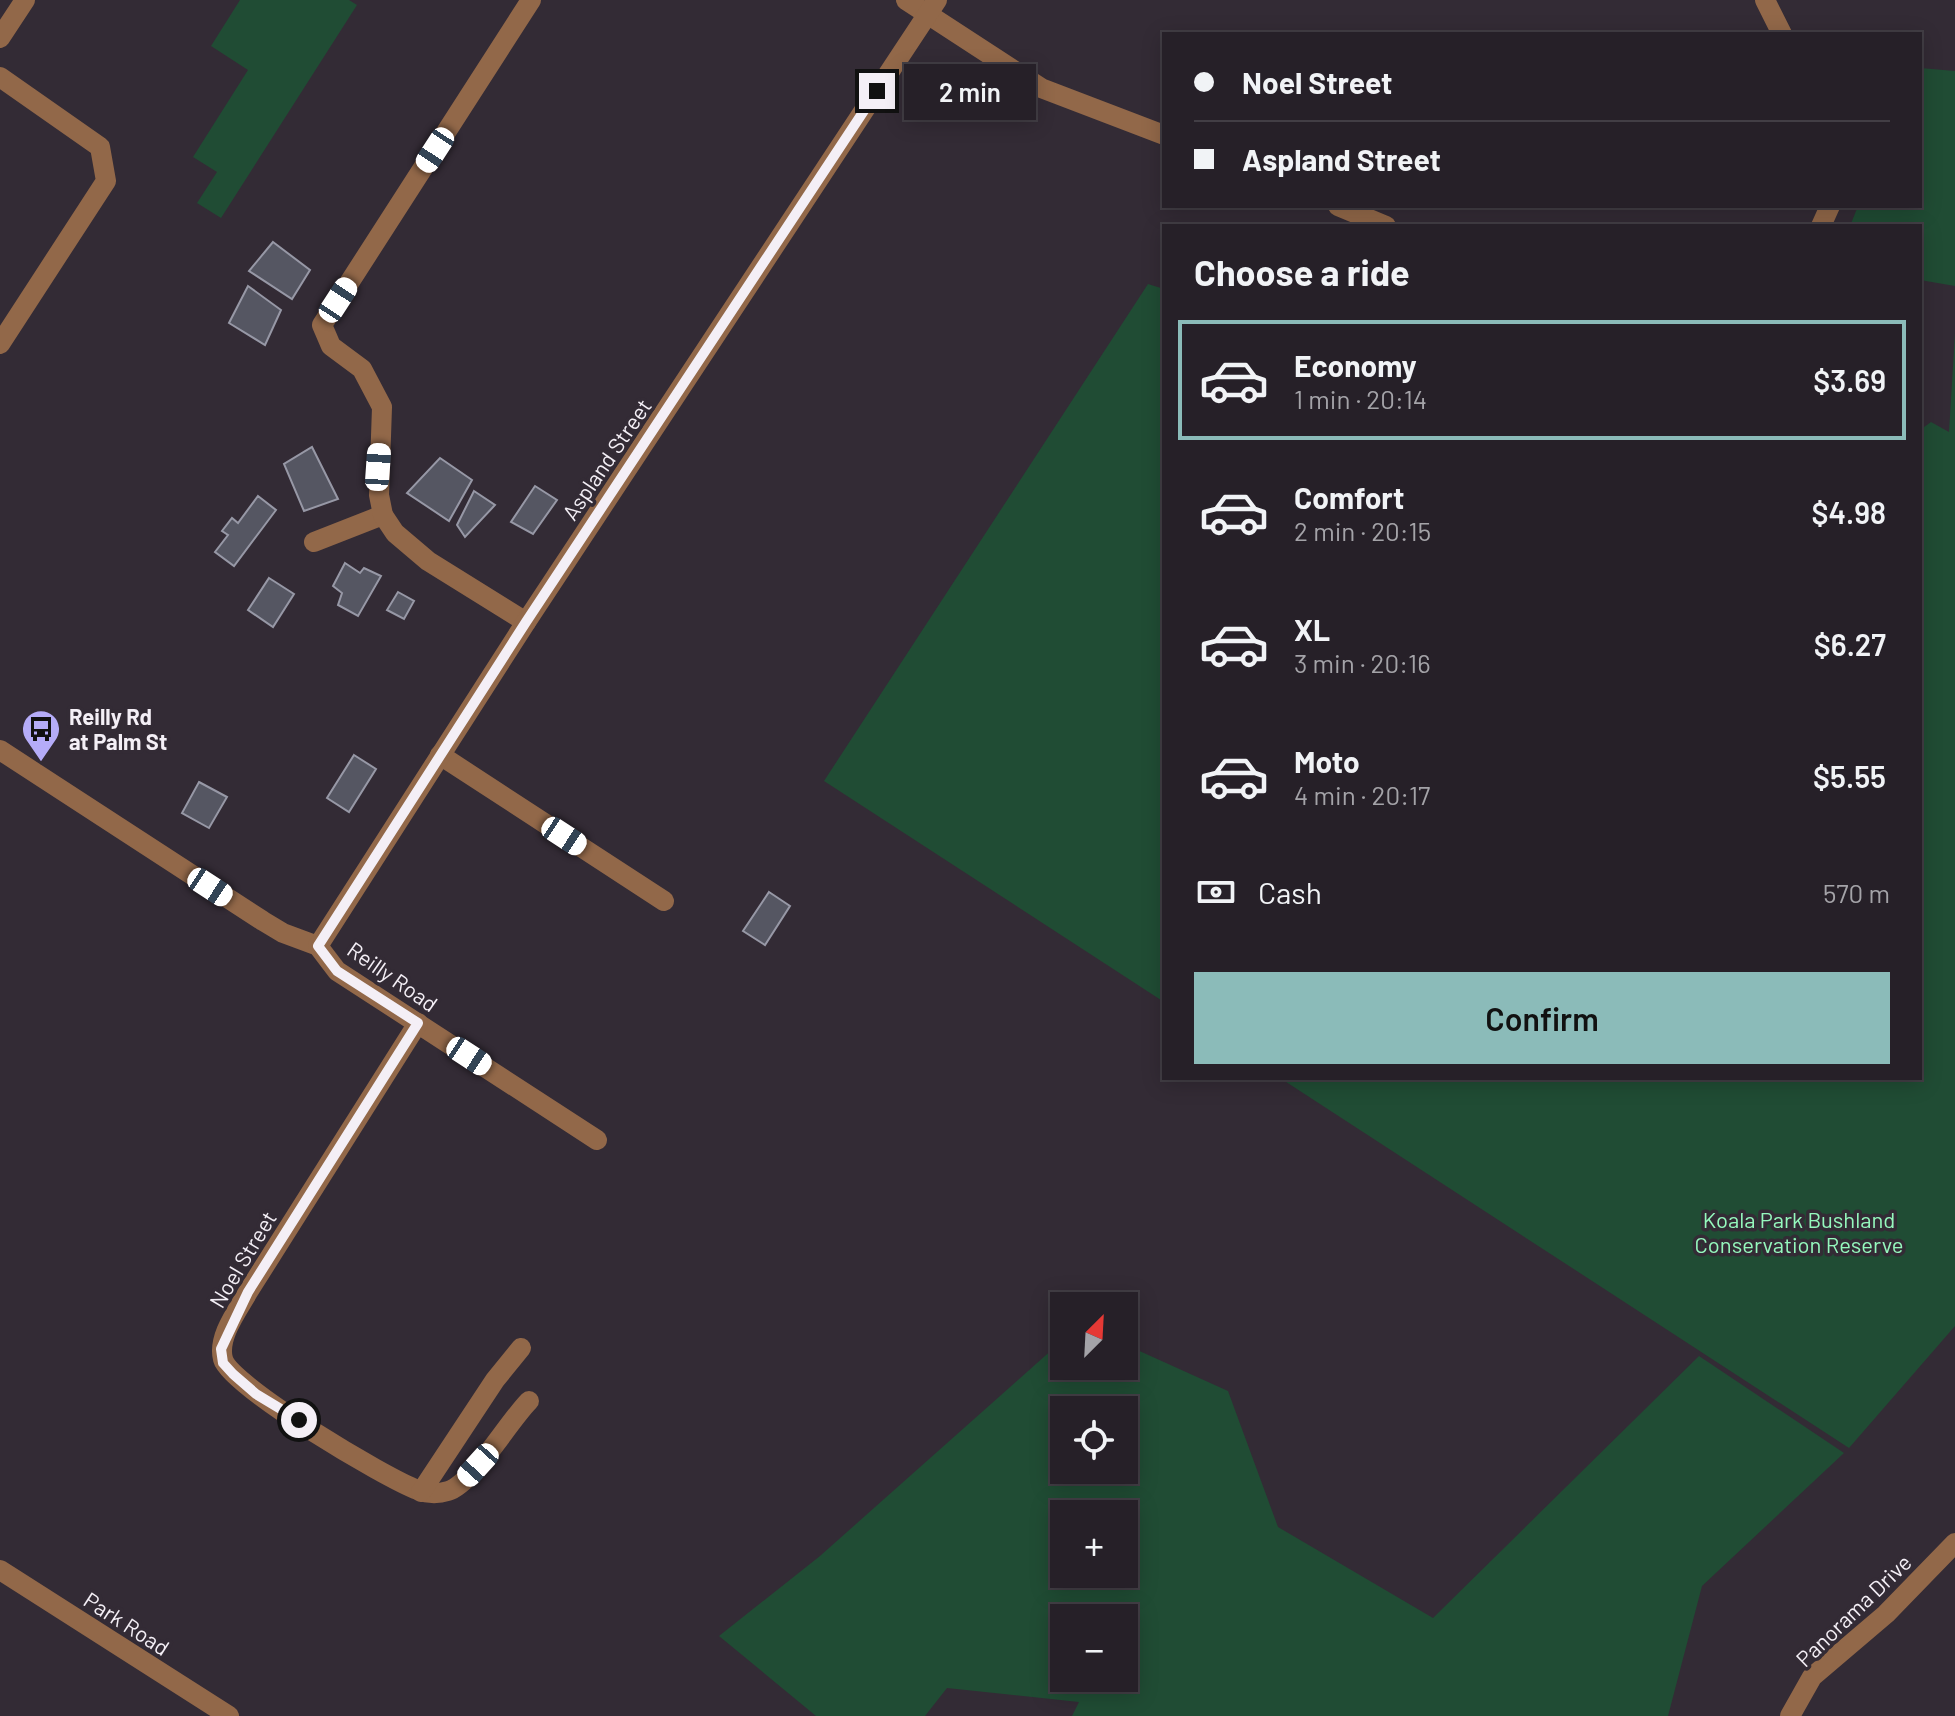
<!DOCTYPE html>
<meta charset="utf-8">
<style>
:root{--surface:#262028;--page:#322d34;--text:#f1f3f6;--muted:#a4a3a8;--line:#423e45;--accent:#8bbbb9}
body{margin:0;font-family:Barlow,sans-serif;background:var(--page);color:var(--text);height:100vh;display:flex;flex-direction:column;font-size:30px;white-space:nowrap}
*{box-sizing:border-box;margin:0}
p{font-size:26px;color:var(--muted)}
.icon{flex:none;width:44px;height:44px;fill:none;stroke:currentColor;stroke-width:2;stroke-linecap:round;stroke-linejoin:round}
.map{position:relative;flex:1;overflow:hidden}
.details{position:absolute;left:1162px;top:224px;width:760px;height:856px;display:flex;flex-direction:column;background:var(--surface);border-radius:0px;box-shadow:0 4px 20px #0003,0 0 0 2px var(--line)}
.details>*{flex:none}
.hud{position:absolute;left:1162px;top:32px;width:760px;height:176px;border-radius:0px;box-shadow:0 4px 20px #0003,0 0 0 2px var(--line);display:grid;align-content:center;height:176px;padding:0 32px;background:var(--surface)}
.needle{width:52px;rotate:24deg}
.fabs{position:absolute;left:1050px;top:1292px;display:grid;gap:16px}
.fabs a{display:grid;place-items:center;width:88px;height:88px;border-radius:0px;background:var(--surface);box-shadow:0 4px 20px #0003,0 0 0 2px var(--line);font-size:40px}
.end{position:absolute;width:36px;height:36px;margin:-18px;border:10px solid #f4eff6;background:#111;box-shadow:0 0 0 4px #111}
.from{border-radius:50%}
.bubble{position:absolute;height:56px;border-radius:0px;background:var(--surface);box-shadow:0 4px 20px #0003,0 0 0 2px var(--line);font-size:26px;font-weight:600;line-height:56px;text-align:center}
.car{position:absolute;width:24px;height:48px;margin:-24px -12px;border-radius:10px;box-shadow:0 0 6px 2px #0007;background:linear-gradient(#fff 24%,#345 0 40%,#fff 0 76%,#345 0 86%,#fff 0)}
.hud b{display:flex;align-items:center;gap:28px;height:76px;font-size:30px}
.hud b+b{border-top:2px solid var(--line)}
.hud i{width:20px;height:20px;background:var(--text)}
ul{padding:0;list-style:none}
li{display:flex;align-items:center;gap:24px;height:120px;margin:0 16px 12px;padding:0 16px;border:4px solid transparent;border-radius:0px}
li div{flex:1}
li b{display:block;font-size:30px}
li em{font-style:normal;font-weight:600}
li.on{border-color:var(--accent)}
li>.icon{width:72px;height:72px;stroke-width:1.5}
h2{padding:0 32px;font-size:36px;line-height:96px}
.pay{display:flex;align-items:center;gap:20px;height:88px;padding:0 32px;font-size:30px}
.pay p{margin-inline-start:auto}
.button{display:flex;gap:16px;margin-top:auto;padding:16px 32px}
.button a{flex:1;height:92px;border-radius:0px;background:var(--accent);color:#111;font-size:32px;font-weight:600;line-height:92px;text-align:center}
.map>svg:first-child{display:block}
</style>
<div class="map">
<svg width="1955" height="1716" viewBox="0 0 1955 1716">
<rect width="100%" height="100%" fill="#332b35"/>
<g fill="#204c34" fill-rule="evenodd">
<path d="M240,0H349L357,5L221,218L197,203L217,172L193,157L248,70L211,46Z"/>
<path d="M1920,68L1955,71V286L1920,280V226H1850L1858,206H1920Z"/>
<path d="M1148,284L1164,289V1002L824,781Z"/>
<path d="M1955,333V1326L1849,1448L1280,1078H1920V430L1931,422L1949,432Z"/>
<path d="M1064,1339V1366H1124V1344L1228,1391L1278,1527L1433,1618L1699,1356L1844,1453L1702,1586L1668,1716H1072L1079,1702L947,1688L925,1716H816L719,1636L820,1556ZM1124,1410V1470H1064V1410ZM1124,1514V1574H1064V1514ZM1064,1618H1124V1678H1064Z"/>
</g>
<g fill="#555662" stroke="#9798a6" stroke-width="2">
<path d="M273,242L310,270L292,299L249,271Z"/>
<path d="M248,286L281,310L265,345L229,323Z"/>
<path d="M312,447L338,499L304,511L284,464Z"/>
<path d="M440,458L472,480L449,521L407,493Z"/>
<path d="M535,486L557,500L533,534L511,522Z"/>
<path d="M474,491L495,505L465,537L457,525Z"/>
<path d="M258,496L276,510L234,566L215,552L228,535L222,531L232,518L238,523Z"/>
<path d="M345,563L360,573L364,568L381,576L358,616L338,605L342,593L333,586Z"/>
<path d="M269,578L294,594L273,627L248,610Z"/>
<path d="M398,592L414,601L404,619L387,610Z"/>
<path d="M354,755L376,769L349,812L327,798Z"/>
<path d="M199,782L227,797L209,828L182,813Z"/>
<path d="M769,892L790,906L765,945L743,931Z"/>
</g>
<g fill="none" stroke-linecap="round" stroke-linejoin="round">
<g stroke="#926849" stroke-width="20">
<path d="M906,0L1041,88L1164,135"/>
<path d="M1765,0L1782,34"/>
<path d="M0,38L25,0"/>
<path d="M0,77L100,147L106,181L0,344"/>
<path d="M1338,206L1386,226"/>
<path d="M1821,226L1830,206"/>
<path d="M314,542L383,515"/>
<path d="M526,622L428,561L395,533L383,515L379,495L382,407L362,369L331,346L322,325L531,0"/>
<path d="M0,750L263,921L283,933L318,946L337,971L597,1140"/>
<path d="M440,755L664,901"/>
<path d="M318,946L526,622L937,0"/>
<path d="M418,1023L248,1292C238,1310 217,1337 223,1359C230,1386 387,1479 418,1490C428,1494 438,1494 448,1491C473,1483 508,1422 529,1401"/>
<path d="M421,1492L495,1380L521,1348"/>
<path d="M0,1570L229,1716"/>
<path d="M1790,1716L1812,1677L1886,1614L1955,1543"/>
</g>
</g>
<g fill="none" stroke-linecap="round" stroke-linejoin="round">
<path stroke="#f4eff6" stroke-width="10" d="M299,1420L256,1394L233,1374L223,1363L221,1349L248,1292L418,1023L337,971L318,946L526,622L877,91"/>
</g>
<defs>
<g id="bus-pin" transform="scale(2)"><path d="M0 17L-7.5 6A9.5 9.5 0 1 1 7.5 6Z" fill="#b5acf8" stroke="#332b35"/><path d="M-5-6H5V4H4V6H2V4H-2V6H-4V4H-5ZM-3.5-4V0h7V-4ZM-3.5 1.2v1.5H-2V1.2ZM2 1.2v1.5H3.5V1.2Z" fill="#111"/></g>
</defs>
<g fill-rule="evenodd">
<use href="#bus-pin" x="41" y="729"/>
</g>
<g text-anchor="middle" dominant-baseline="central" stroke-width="7" stroke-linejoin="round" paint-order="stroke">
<g font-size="22" fill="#f4eff6" stroke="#332b35">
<text transform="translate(606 459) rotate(-56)">Aspland Street</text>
<text transform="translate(393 976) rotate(35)">Reilly Road</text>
<text transform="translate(242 1259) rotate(-59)">Noel Street</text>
<text transform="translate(1853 1610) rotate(-44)">Panorama Drive</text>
<text transform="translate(127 1623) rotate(33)">Park Road</text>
</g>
<g font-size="22" font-weight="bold" fill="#f4eff6" stroke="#332b35" text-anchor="start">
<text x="69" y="716">Reilly Rd<tspan x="69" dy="25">at Palm St</tspan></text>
</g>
<g font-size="22" fill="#95f8bd" stroke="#332b35">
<text x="1799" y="1219">Koala Park Bushland<tspan x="1799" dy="25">Conservation Reserve</tspan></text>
</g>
</g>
</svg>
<div class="fabs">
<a><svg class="needle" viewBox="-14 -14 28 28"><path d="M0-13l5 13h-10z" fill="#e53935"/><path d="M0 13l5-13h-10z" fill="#a4a3a8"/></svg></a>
<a><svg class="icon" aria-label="locate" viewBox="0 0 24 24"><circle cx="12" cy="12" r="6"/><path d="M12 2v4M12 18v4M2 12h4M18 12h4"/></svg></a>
<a>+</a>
<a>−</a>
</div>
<i class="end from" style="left:299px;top:1420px"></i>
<i class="end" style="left:877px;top:91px"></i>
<div class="bubble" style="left:904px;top:64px;width:132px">2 min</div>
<i class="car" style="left:435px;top:150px;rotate:213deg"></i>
<i class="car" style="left:338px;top:300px;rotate:33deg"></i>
<i class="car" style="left:378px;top:467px;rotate:4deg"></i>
<i class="car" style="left:564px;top:836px;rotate:123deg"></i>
<i class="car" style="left:210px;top:887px;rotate:123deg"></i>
<i class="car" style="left:469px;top:1056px;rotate:123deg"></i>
<i class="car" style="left:478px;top:1465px;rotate:222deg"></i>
<div class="hud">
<b><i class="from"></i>Noel Street</b>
<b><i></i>Aspland Street</b>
</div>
<section class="details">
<h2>Choose a ride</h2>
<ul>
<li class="on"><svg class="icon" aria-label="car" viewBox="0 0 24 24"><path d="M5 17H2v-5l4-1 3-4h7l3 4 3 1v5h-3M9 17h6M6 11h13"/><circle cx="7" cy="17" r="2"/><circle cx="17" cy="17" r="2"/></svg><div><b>Economy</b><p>1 min · 20:14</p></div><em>$3.69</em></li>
<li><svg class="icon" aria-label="car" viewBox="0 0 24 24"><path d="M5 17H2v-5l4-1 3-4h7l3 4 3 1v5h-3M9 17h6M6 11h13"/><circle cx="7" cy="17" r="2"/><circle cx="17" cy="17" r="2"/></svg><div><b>Comfort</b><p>2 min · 20:15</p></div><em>$4.98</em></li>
<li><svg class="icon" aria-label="car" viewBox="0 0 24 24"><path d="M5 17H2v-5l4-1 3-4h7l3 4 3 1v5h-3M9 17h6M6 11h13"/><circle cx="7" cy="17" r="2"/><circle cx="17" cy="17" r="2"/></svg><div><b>XL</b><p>3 min · 20:16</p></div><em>$6.27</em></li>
<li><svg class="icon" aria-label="car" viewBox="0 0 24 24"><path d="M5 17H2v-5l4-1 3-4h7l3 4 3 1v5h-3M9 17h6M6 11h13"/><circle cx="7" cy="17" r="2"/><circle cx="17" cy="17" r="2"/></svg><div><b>Moto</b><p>4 min · 20:17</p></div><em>$5.55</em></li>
</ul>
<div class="pay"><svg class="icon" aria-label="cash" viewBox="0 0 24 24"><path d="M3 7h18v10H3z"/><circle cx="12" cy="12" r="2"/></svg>Cash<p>570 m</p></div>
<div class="button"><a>Confirm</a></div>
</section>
</div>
